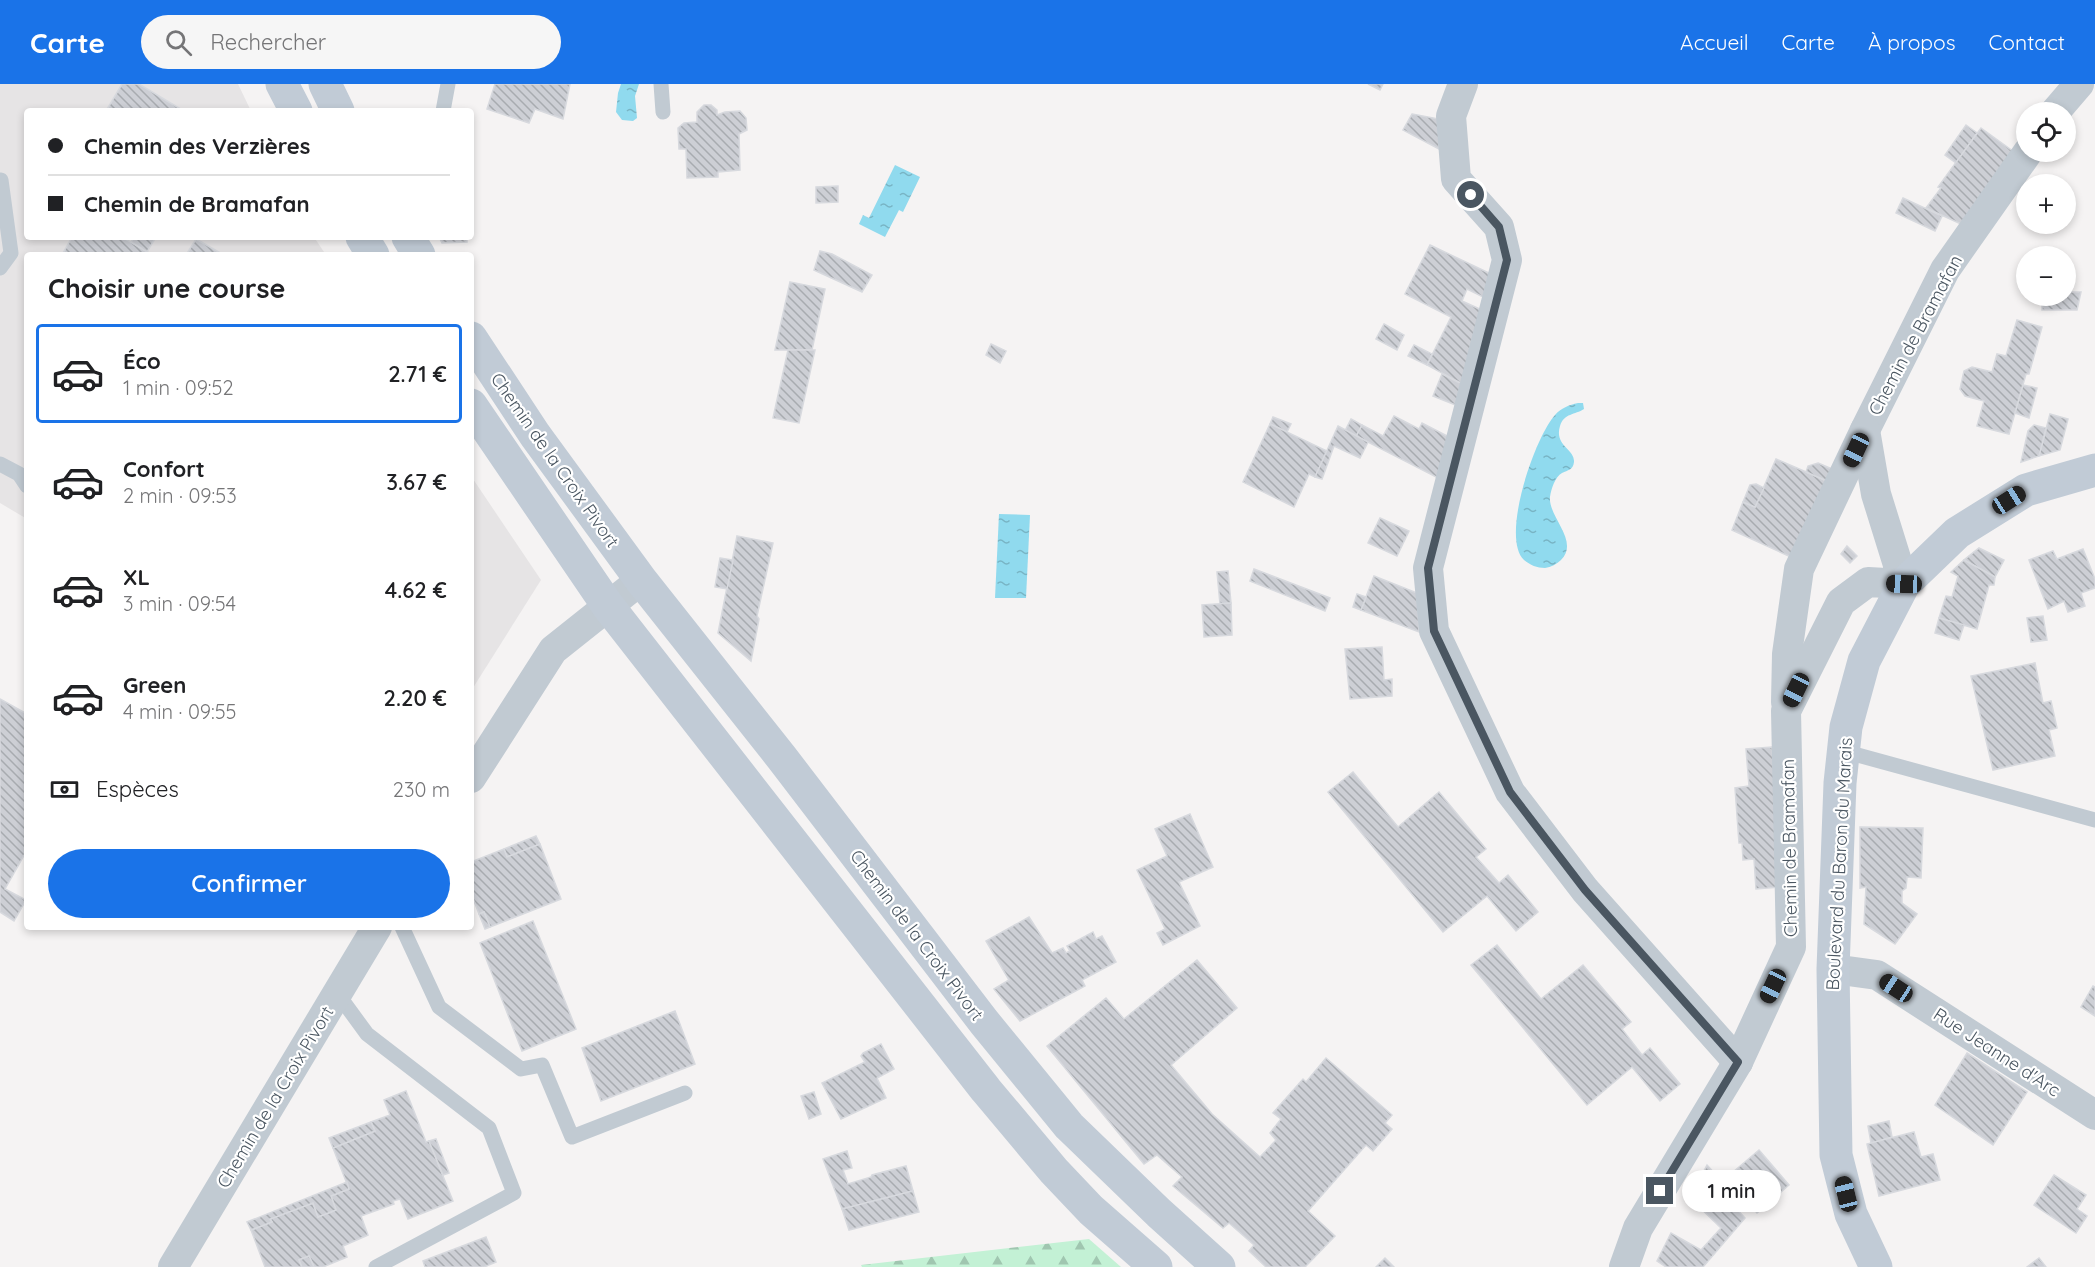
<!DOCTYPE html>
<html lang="fr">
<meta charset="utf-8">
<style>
:root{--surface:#fff;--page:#f6f6f6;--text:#202124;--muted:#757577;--line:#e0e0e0;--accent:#1a73e8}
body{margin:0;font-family:Quicksand,sans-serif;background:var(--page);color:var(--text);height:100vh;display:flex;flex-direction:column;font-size:22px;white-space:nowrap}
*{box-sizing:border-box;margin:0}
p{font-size:20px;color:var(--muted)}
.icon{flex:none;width:33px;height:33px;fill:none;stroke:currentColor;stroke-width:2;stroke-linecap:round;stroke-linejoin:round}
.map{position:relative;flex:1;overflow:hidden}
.details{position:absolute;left:24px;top:168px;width:450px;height:678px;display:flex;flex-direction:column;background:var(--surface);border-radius:6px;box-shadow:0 3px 9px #0003}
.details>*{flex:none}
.guide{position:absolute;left:24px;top:24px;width:450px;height:132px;border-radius:6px;box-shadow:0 3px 9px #0003;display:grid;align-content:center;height:132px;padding:0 24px;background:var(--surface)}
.controls{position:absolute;left:2016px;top:18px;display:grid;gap:12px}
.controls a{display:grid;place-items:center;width:60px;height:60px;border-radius:50%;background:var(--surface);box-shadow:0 3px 9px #0003;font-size:30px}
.end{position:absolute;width:27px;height:27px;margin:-14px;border:8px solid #4a5661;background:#fff;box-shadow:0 0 0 3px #fff}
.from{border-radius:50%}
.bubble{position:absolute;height:42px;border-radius:21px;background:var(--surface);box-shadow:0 3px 9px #0003;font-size:20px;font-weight:600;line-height:42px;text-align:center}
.car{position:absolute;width:18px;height:36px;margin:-18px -9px;border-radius:8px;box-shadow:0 0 4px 2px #0007;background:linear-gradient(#222 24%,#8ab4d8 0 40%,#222 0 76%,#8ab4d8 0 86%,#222 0)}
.guide b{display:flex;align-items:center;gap:21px;height:57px;font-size:22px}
.guide b+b{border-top:2px solid var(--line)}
.guide i{width:15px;height:15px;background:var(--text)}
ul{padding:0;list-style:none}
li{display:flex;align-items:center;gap:18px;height:99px;margin:0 12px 9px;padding:0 12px;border:3px solid transparent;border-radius:6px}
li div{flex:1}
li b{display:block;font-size:22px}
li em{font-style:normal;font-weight:600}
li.current{border-color:var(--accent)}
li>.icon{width:54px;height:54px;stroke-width:1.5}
h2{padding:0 24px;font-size:27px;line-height:72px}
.pay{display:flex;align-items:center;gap:15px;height:66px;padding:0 24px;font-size:22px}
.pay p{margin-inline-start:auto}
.cta{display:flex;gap:12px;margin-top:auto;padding:12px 24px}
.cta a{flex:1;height:69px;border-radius:36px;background:var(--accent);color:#fff;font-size:24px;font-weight:600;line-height:69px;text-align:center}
header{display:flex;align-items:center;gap:36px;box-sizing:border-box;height:84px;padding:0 30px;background:var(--accent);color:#fff}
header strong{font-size:28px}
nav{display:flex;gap:33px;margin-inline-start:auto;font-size:21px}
.search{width:420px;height:54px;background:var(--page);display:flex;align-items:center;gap:15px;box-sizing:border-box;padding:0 21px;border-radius:33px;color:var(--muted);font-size:22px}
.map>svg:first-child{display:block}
</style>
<header>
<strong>Carte</strong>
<div class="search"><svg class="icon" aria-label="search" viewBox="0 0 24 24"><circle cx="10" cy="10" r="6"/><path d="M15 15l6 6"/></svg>Rechercher</div>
<nav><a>Accueil</a><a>Carte</a><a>À propos</a><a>Contact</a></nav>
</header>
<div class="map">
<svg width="2095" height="1183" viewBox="0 0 2095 1183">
<defs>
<pattern id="forest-firs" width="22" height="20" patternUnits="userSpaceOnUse" patternTransform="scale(1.5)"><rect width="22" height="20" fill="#c3f1d5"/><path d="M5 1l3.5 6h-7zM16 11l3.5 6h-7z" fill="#a0c6b0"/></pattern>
<pattern id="water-ripples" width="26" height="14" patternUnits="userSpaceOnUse" patternTransform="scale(1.5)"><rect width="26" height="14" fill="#90daee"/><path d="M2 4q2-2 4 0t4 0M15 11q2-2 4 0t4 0" fill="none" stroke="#78b4c4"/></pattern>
<pattern id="building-back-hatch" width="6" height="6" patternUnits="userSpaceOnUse" patternTransform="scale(1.5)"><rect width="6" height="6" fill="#cdcfd5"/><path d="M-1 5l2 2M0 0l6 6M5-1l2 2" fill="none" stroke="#a8abb0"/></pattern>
</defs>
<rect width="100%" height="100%" fill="#f5f3f3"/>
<g fill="#e6e4e5">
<path d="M0,0H238L251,27H27V153H314L326,171H27V435L0,419Z"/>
<path d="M471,392L541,496L471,607Z"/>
</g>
<path fill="url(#forest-firs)" d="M1089,1155L1121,1183H862L861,1181Z"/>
<g fill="url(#water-ripples)">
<path d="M621,0H639L635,12L637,34L633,37L622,36L616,28L618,9Z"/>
<path d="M895,81L920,93L903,128L899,126L885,153L859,140L863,131L869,134Z"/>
<path d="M1578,319H1583L1584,325C1575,331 1564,329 1560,342C1554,362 1575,365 1574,378C1573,386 1568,386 1562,389C1555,393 1551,405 1550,413C1548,433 1580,457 1561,476C1557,480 1551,483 1545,484C1537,484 1530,481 1524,476C1500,453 1535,353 1555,331C1561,324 1569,321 1578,319Z"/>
<path d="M999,430L1030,431L1026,514H995Z"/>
</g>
<g fill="url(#building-back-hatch)" stroke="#d7d9de" stroke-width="1.5">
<path d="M122,0H139L184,27H106Z"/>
<path d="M495,0H570L563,35L535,25L529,39L487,25Z"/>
<path d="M1368,0H1383L1380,6Z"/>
<path d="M704,21H711L717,26V31L725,28L740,27L746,34L747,46L739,50L740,86L718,88V93L687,94L686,65H679L678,44L684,39L697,38V28Z"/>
<path d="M1412,30L1439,35V65L1403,46Z"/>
<path d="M1966,41L1977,49L1956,79L1945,71Z"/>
<path d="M1981,44L2014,68L1961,140L1926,124L1941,104L1938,103Z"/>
<path d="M838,102V118L816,119V103Z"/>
<path d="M1903,114L1942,132L1935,147L1896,129Z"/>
<path d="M72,153H122L153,171H62Z"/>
<path d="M134,153H156L147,168L131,158Z"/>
<path d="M439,153H467V158L442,159Z"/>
<path d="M196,155L224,171H186Z"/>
<path d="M1430,161L1493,191L1487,215L1467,205L1462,217L1484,227L1464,301L1427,281L1451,233L1405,210Z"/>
<path d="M820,167L832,170L872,191L862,208L814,186Z"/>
<path d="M790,198L825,205L812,266H775Z"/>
<path d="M2066,208H2081L2077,226H2042V212H2066Z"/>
<path d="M2017,236L2042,243L2029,290H2026L2009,350L1977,342L1984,317L1965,312L1960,305L1964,287L1972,283L1992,288L1997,270L2006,272Z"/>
<path d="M1384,240L1404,251L1397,266L1376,255Z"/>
<path d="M991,260L1006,267L1000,279L986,271Z"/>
<path d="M1414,261L1432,270L1427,281L1408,272Z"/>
<path d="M788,266H815L799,339L773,334Z"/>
<path d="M1442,290L1464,301L1458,322L1433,312Z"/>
<path d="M2023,301L2037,304L2029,334L2015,329Z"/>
<path d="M2050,330L2068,335L2060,366L2039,372Z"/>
<path d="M1394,332L1419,345L1422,339L1449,353L1438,394L1356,352L1362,341L1383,352Z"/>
<path d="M1273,333L1291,340L1287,348L1270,340Z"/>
<path d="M1351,335L1362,341L1356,352L1345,347Z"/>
<path d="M1270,340L1327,367L1315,393L1309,390L1294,423L1243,398Z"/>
<path d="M2034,341L2046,344L2039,372L2021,378L2028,347Z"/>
<path d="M1338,342L1368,358L1360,374L1334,362L1322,395L1315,393Z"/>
<path d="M1776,375L1827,397L1793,474L1732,446L1743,418L1755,423Z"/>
<path d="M1818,379L1832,385L1827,397L1806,388L1808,382Z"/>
<path d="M1756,400L1764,404L1755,423L1743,418L1750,401Z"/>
<path d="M1380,434L1409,447L1397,472L1368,459Z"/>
<path d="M737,452L773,459L757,532L759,535L751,577L718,549Z"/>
<path d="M1847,462L1857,472L1850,479L1841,470Z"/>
<path d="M1979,464L2004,476L1995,493L1964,476Z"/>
<path d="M2083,465L2095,495V504L2081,509L2085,522L2068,528L2064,517L2048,525L2029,476L2053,467L2057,475Z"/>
<path d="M720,474L733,476L727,505L715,503Z"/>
<path d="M1964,476L1995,493L1994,501H1989L1977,545L1939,534L1946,512L1952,513L1958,492L1951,488Z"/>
<path d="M1254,485L1330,514L1325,527L1250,497Z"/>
<path d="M1228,487L1231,519L1220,520L1217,488Z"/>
<path d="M1374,492L1417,509L1419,548L1361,526Z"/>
<path d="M1357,510L1366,513L1361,526L1353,523Z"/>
<path d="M1231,519L1232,551L1204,553L1202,521Z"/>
<path d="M2043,532L2047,556L2031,558L2027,534Z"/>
<path d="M1939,534L1964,541L1959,556L1935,549Z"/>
<path d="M1382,563L1384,596L1392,595V612L1350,615L1345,565Z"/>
<path d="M2035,579L2043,619L2051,617L2057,644L2049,646L2055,672L1993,686L1971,592Z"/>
<path d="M0,615L27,630V766L5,805L26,816L14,837L0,828Z"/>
<path d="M1772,663L1781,803L1756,805L1754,775L1743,776L1742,759H1739L1735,704L1749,702L1746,665Z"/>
<path d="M1353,688L1398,743L1439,708L1486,765L1476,773L1499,799L1508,791L1538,828L1516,847L1487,812L1443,848L1328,708Z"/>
<path d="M1190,730L1213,783L1179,798L1200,842L1163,861L1157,849L1165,845L1137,786L1167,772L1155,745Z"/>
<path d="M1860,743L1923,744L1921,794L1907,793L1906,804L1902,807V819L1917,830L1895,860L1864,840L1866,803L1860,804Z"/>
<path d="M536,752L540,760L507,773L504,765Z"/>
<path d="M540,760L561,815L490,843L484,828L479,830L471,809V799L473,798L471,791V778L504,765L507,773Z"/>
<path d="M484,828L490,843L485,845L479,830Z"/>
<path d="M1029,833L1052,869L1063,864L1066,869L1070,867L1067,862L1093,848L1096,855L1102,852L1116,878L1082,896L1085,902L1020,937L994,905L1009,896L986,857Z"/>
<path d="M533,837L576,945L522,967L480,859Z"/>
<path d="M1497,861L1541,915L1583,881L1631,938L1622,945L1642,971L1650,964L1680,1000L1660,1017L1632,983L1587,1021L1471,881Z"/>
<path d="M1197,876L1237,924L1171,981L1212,1030L1260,1073L1276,1056L1270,1049L1281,1035L1273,1029L1303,995L1306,998L1326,974L1392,1031L1385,1039L1392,1045L1373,1067L1366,1061L1308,1127L1335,1152L1305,1183H1266L1249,1167L1254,1161L1229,1139L1223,1144L1173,1102L1182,1093L1157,1071L1144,1080L1047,962L1106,914L1124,935Z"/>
<path d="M2093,902L2095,903V932L2081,923Z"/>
<path d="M675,927L695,980L601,1017L582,964Z"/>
<path d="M881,960L894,985L877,994L886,1014L841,1035L822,999L865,978L861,972L863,969Z"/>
<path d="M1967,969L2027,1008L1993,1061L1935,1021Z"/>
<path d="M406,1007L426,1058L429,1057L453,1117L408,1135L400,1115L393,1117L394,1120L361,1132L368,1151L343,1162L347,1173L323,1183H314L309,1172L299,1176L302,1183H265L251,1146L272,1138L270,1135L313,1119L318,1133L336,1126L331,1112L349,1105L333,1064L375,1047L371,1038L390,1031L384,1016Z"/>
<path d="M814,1008L821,1030L809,1035L801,1012Z"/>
<path d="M1889,1037L1892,1053L1871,1059L1868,1042Z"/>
<path d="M371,1038L375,1047L333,1064L329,1054Z"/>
<path d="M1914,1048L1921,1073L1933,1070L1940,1096L1879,1112L1867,1060Z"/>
<path d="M436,1055L449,1089L443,1091L429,1057Z"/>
<path d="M1759,1066L1789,1101L1757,1129L1726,1094Z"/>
<path d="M847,1067L852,1084L843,1086L848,1100L871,1093L872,1091L906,1082L913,1107L842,1125L823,1075Z"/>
<path d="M1707,1081L1732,1109L1728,1116L1745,1134L1703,1183H1666L1657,1177L1671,1149L1701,1166L1721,1144L1690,1114Z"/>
<path d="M2054,1091L2086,1111L2077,1125L2087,1132L2076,1149L2034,1121Z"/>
<path d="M347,1098L349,1105L331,1112L336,1126L318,1133L313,1119L270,1135L272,1138L251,1146L247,1138Z"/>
<path d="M913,1107L919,1128L849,1146L842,1125Z"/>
<path d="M486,1153L496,1178L484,1183H425L423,1177Z"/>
<path d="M309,1172L314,1183H302L299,1176Z"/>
<path d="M1385,1174L1394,1183H1376Z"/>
<path d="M2039,1174L2046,1183H2027Z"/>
</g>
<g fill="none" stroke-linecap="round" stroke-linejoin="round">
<g stroke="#c1cad2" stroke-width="15">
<path d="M661,0L663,28"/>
<path d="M443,27L448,0"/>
<path d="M0,184L11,169L1,96"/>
<path d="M0,380L19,390L27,402"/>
<path d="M1843,667L2095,736"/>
<path d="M402,843L439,923L521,985L542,981L572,1053L685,1009"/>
<path d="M337,909L367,950L489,1044L514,1109L376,1183"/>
</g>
<g stroke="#c1cad2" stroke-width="30">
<path d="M1463,0L1451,32L1456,95L1499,143L1507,176L1428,484L1434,547L1510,708L1585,806L1738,978"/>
<path d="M2055,28L2079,0"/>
<path d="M1786,618L1787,570L1799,485L1865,346L1945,186L2028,68"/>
<path d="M471,694L553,566L641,496"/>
<path d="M1833,885L1877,891L2095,1031"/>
<path d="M173,1183L377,843"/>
<path d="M1624,1183L1638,1144L1738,978L1791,863L1786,627L1841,518L1868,498L1904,500L1876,410L1865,346"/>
</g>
<g stroke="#c1cbd6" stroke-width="33">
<path d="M282,0L296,27"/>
<path d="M325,0L338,27"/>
<path d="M362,153L373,171"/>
<path d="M408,153L419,171"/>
<path d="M471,254L535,351L641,496L782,674L984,938L1069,1042L1159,1129L1219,1183"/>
<path d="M471,321L608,522L986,1006L1054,1087L1091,1126L1156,1183"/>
<path d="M1876,1183L1851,1130L1836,1071L1833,885L1840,699L1846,643L1864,577L1904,500L1957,449L2026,406L2095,386"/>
</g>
</g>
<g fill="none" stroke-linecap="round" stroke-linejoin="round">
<path stroke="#4a5661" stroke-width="8" d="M1471,111L1499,143L1507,176L1428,484L1434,547L1510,708L1585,806L1738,978L1660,1107"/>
</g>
<g text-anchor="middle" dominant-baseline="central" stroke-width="4.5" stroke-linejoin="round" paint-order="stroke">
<g font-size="18" fill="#4a5661" stroke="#fff">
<text transform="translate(1915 251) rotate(-62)">Chemin de Bramafan</text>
<text transform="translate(555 376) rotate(55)">Chemin de la Croix Pivort</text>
<text transform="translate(1789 764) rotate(-91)">Chemin de Bramafan</text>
<text transform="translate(1839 780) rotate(-87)">Boulevard du Baron du Marais</text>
<text transform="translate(917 851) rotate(53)">Chemin de la Croix Pivort</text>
<text transform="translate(1997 968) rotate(33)">Rue Jeanne d'Arc</text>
<text transform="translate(275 1013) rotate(-59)">Chemin de la Croix Pivort</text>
</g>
</g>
</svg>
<div class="controls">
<a><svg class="icon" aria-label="locate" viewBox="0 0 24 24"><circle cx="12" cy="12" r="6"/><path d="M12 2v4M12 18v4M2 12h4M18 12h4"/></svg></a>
<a>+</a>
<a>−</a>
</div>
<i class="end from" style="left:1471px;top:111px"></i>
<i class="end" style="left:1660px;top:1107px"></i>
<div class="bubble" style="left:1682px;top:1086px;width:99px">1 min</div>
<i class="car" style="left:1856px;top:366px;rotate:205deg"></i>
<i class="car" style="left:2009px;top:416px;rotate:58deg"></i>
<i class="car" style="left:1904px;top:500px;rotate:272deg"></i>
<i class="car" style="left:1796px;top:606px;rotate:206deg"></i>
<i class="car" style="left:1773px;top:902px;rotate:205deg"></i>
<i class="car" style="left:1896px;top:904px;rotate:303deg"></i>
<i class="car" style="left:1846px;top:1110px;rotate:346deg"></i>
<div class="guide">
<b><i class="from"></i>Chemin des Verzières</b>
<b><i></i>Chemin de Bramafan</b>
</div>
<section class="details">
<h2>Choisir une course</h2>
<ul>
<li class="current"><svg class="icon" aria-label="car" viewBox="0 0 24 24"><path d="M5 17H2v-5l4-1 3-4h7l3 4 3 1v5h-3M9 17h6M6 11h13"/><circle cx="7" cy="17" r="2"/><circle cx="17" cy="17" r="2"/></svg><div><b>Éco</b><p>1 min · 09:52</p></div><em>2.71 €</em></li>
<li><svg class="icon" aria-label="car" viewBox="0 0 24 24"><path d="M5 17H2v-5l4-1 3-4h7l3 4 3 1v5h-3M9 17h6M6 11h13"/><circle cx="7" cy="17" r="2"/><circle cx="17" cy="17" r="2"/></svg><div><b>Confort</b><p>2 min · 09:53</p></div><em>3.67 €</em></li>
<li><svg class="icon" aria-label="car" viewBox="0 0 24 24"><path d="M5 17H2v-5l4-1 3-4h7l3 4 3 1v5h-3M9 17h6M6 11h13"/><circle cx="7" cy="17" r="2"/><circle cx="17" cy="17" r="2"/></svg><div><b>XL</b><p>3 min · 09:54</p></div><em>4.62 €</em></li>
<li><svg class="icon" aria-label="car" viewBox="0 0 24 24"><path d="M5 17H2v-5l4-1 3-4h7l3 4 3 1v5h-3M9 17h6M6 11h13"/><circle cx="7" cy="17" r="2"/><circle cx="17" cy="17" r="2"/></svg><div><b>Green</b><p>4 min · 09:55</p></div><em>2.20 €</em></li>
</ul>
<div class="pay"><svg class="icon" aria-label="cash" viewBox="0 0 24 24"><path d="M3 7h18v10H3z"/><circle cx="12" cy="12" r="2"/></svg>Espèces<p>230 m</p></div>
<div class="cta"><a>Confirmer</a></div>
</section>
</div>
